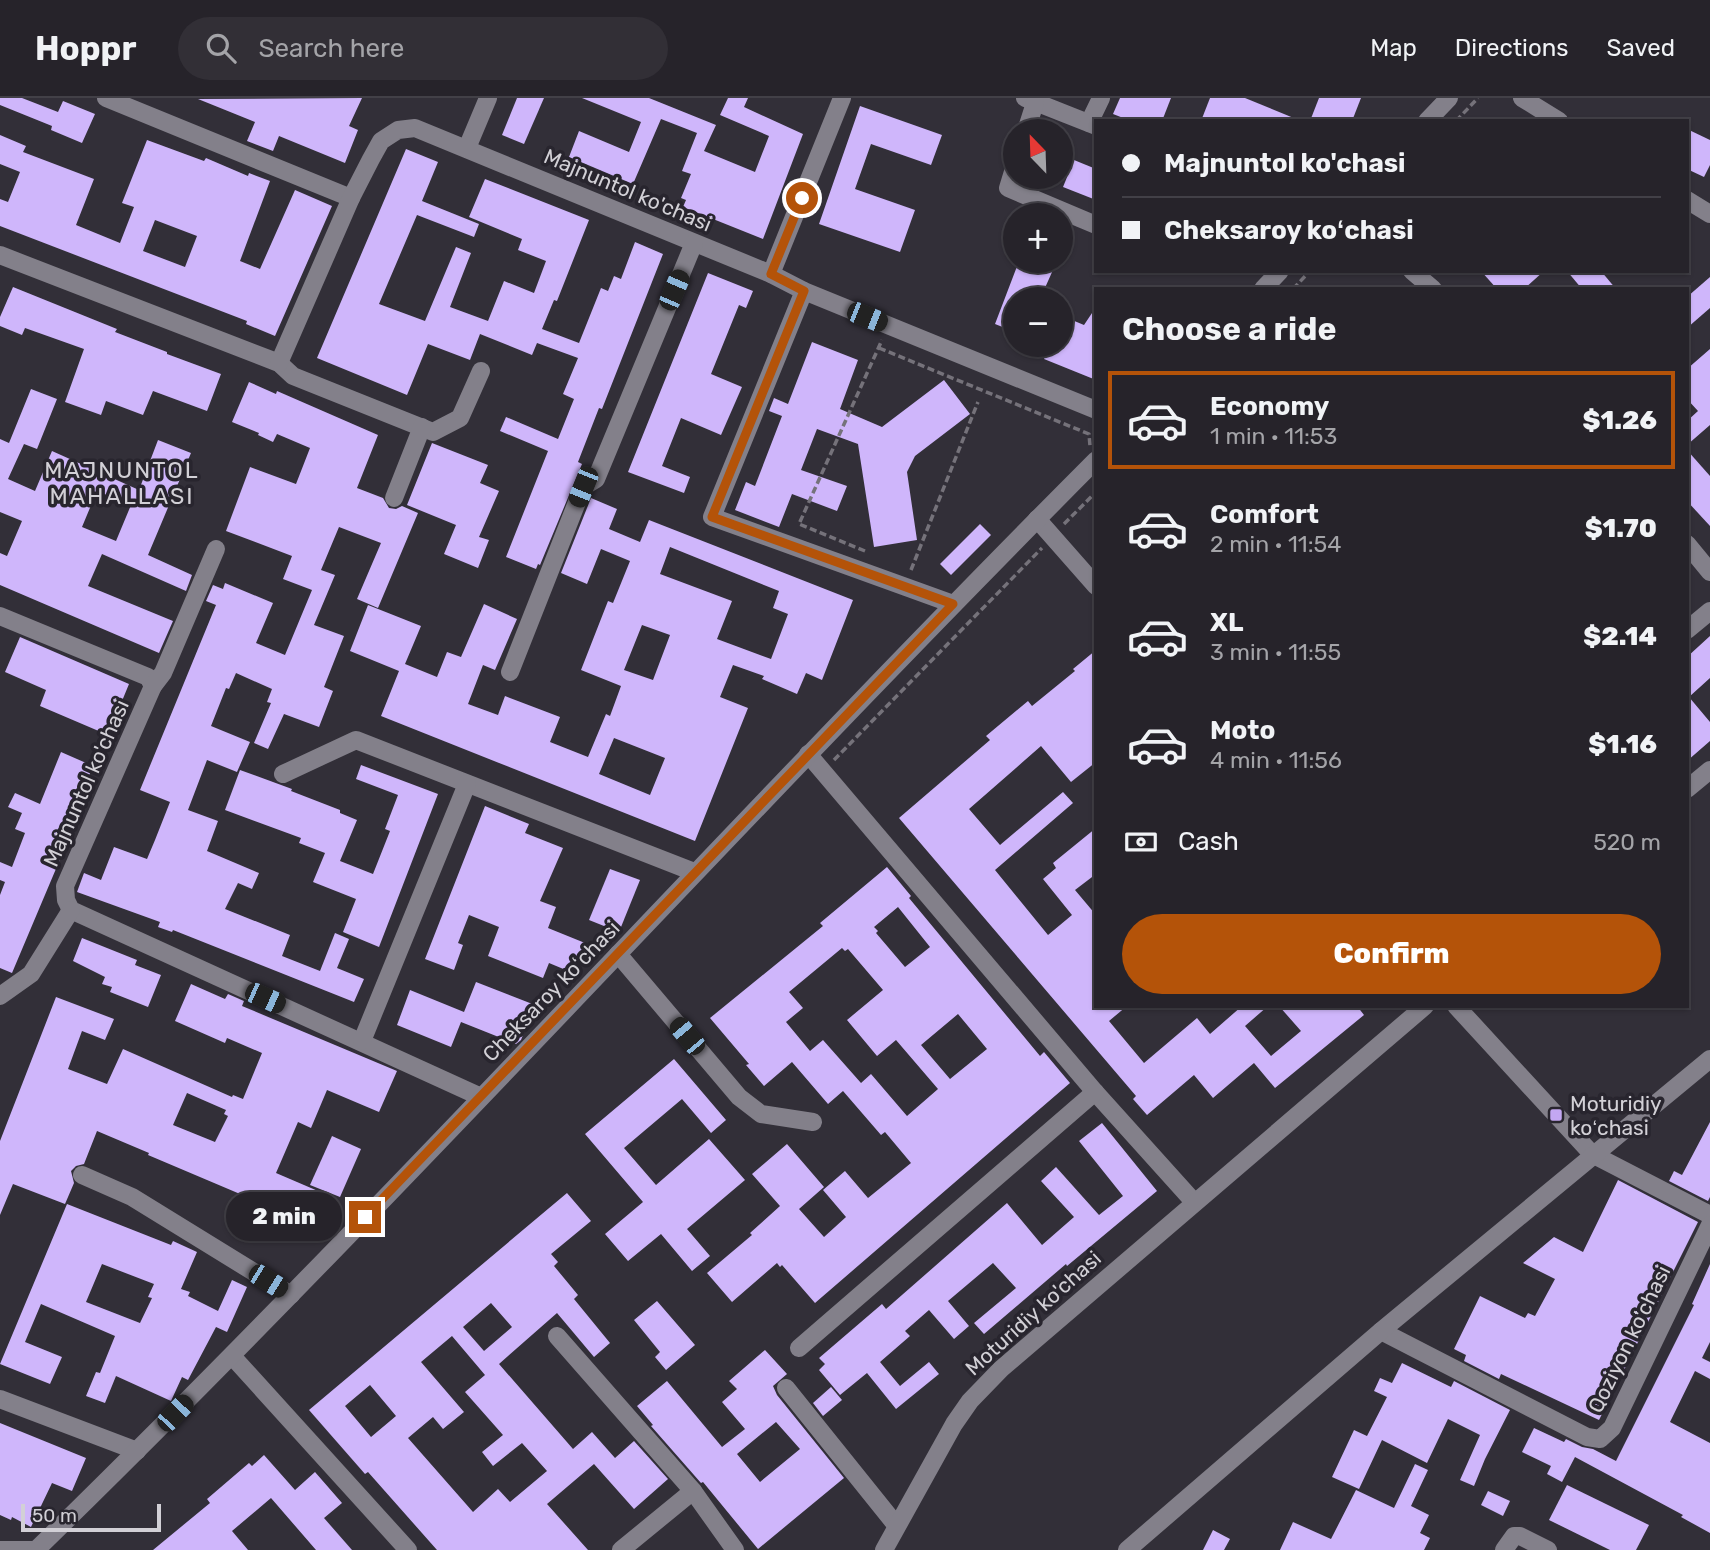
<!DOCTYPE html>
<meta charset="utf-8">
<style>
:root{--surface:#26232a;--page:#322f36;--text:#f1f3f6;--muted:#a4a4a8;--line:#424047;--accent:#b45309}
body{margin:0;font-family:Rubik,sans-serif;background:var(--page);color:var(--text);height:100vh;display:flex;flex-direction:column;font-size:26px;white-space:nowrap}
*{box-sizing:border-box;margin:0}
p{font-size:23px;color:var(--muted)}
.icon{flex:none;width:38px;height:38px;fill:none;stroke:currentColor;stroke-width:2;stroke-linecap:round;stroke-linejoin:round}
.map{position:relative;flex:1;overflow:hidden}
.details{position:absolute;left:1094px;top:189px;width:595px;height:721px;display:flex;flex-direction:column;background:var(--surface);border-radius:0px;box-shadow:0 2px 5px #0004,0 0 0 2px var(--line)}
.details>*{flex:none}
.banner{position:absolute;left:1094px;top:21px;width:595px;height:154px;border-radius:0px;box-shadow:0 2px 5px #0004,0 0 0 2px var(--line);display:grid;align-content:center;height:154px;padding:0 28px;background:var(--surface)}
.needle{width:46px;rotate:337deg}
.controls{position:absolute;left:1003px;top:21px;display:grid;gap:14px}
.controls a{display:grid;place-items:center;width:70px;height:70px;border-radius:50%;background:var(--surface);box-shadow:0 2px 5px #0004,0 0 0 2px var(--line);font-size:35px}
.scale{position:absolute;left:21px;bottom:18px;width:140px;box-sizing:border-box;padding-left:7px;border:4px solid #d2d0d6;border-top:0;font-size:19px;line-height:24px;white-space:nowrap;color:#d2d0d6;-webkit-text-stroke:5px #28252e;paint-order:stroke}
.end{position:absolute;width:32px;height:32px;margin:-16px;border:9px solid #b45309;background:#fff;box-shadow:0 0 0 4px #fff}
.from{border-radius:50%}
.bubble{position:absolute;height:49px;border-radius:24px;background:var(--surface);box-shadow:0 2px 5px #0004,0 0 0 2px var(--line);font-size:23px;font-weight:800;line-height:49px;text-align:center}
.car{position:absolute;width:21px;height:42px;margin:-21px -10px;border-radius:9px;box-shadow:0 0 5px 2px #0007;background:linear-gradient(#222 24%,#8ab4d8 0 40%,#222 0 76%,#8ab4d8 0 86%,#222 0)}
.banner b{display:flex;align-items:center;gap:24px;height:66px;font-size:26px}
.banner b+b{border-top:2px solid var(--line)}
.banner i{width:18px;height:18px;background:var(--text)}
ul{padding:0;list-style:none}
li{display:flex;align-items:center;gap:21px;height:98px;margin:0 14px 10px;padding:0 14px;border:4px solid transparent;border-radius:0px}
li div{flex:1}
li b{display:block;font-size:26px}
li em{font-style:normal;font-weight:800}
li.current{border-color:var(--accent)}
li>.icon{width:63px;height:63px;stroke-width:1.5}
h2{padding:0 28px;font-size:32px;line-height:84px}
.pay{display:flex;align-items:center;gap:18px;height:77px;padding:0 28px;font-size:26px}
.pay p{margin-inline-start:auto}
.action{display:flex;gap:14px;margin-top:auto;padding:14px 28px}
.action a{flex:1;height:80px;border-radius:42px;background:var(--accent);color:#fff;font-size:28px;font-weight:800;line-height:80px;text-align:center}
header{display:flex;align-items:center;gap:42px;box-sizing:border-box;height:98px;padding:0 35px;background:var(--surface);border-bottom:2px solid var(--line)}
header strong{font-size:33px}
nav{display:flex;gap:38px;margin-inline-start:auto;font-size:24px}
.search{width:490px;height:63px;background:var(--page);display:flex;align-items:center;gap:18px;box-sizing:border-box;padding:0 24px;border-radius:38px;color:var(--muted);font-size:26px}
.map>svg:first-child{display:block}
</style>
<header>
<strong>Hoppr</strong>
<div class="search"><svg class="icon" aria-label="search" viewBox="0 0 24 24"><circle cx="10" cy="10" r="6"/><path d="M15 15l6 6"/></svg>Search here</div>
<nav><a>Map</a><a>Directions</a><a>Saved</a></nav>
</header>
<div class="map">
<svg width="1710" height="1452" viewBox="0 0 1710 1452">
<rect width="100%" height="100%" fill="#322f38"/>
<g fill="#cfb6fb" fill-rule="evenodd">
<path d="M0,0H22L58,14L63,3L95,16L82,45L51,32L52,28L0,7Z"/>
<path d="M362,0L349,28L358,32L345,65L279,38L273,53L247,43L255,24L198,1Z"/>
<path d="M517,0H544L524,46L502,37Z"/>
<path d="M582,0H649L716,27L704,53L755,74L769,38L720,17L728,0H748L744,9L803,36L763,141L683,109L686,102L681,100L691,76L682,73L697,35L661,21L633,86L569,59L579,33L629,54L641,24Z"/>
<path d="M1120,0H1171L1162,23H1131L1113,16Z"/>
<path d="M1210,0H1245L1301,23H1201Z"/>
<path d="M1319,0H1361L1352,23H1310Z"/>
<path d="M860,8L942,37L931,67L871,46L855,91L915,112L900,154L819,126Z"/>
<path d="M1687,31L1710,42V67L1704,79L1687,71Z"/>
<path d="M0,37L26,48L23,54L94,81L76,127L120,145L134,109L122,105L147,42L204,63L206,60L248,78L249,75L270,83L240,163L260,171L295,92L332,108L275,238L246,226L247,223L0,128V101L8,104L20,74L0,66ZM155,122L197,138L185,169L143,153Z"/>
<path d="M406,51L438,64L422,103L479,126L474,139L417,117L379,206L425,223L456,149L471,155L450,209L488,223L504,183L534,195L546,163L518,152L522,141L469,119L485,81L589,122L557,203L554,202L542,231L579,245L601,190L608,193L614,178L621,181L635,144L663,156L602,311L599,310L578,364L582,366L540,467L538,466L536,471L506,459L548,353L500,333L506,319L558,341L574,301L563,296L578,260L537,245L532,257L480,236L470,262L428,246L407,297L317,260Z"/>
<path d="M1074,62L1096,71V102L1063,89Z"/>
<path d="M1019,163H1057L1040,201H1015V234L995,226Z"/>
<path d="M1481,173H1544L1524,191H1497Z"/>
<path d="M1567,173H1601L1616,191H1582Z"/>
<path d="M708,175L753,193L746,210L739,207L711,276L742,289L721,337L681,320L662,368L690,379L684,395L628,374Z"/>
<path d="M1710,179V210L1687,230V199Z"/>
<path d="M13,189L117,231L115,234L167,254V256L221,276L207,313L153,293L143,317L106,303L101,317L65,304L84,251L25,230L22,237L0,228V219Z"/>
<path d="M1096,209V282L1044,261L1050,247H1060V217L1084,227Z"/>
<path d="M812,244L858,262L840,311L882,329L944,282L970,316L915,358L907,374L917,442L874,449L858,346L817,331L801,372L847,388L837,413L792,396L779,429L735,412L746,384L755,388L782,318L769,313L774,300L788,306Z"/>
<path d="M1710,251V327L1687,347V323L1698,313L1687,301V271Z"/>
<path d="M249,284L276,296L277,293L378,337L357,390L383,400L389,410L396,411L402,408L418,415L378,510L357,501L381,445L339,429L321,472L335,477L314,527L344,538L324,589L333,593L319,629L284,616L268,651L254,645L271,605L267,604L272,591L236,575L229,591L226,590L211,628L250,644L237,674L207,662L188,712L218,723L207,753L259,775L252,791L238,785L225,811L290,837L282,858L320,873L335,835L349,841L337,870L364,881L354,904L173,832L172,834L158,829L160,824L77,794L84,775L101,782L114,749L147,761L155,742L170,704L140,692L216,507L206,503L213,487L223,491L225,485L273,505L256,545L285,557L312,492L283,481L292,458L226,433L250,369L296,386L310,350L277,336L273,344L258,337L259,335L232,324Z"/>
<path d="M31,291L57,301L37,351L24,346L8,381L35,393L52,353L139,392L158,342L191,355L148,457L192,477L186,493L102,456L88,488L173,523L159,555L0,487V455L7,458L22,423L0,414V341L9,345ZM97,393L131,407L116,443L82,429Z"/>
<path d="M432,345L488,367L480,385L499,393L479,439L489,442L478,470L444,456L456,427L407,407Z"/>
<path d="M1687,352L1710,378V428L1687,403Z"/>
<path d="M591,400L617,411L609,431L640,444L649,422L853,502L822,582L806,575L797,596L762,581L764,578L733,567L720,599L748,610L695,743L381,618L399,573L350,553L368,507L421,528L405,566L437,579L447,554L461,559L484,506L517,521L495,572L483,567L468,606L498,617L505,598L560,619L550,644L588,659L606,616L610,618L621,588L581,572L608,503L613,505L630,463L601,451L587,486L561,475ZM670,449L779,493L773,510L788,516L771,561L717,541L732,503L660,476ZM642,527L670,537L653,582L624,572ZM614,640L665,660L650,697L599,676Z"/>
<path d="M980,426L991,437L951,477L940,466Z"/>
<path d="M1710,538V580L1689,599L1710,624V643L1687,663V559Z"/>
<path d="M20,539L129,586L108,637L40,608L46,592L5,574Z"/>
<path d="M1096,552V664L1071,684L1041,648L969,711L1000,747L1063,694L1073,705L995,772L1048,837L1072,817L1043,781L1056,770L1053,765L1096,730V776L1075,792L1096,817V908H1127L1109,923L1144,965L1197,920L1210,936L1242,908H1268L1245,928L1271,958L1301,933L1279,908H1357L1364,917L1275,990L1254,965L1213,1000L1194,977L1147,1017L1133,1001L1136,998L899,720L990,642L986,638L1028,603L1032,608L1075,573L1073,571Z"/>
<path d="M61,654L93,668L72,719L77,721L12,875L0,870V797L5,784L0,782V764L12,769L25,735L15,731L22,715L8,709L15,695L40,706Z"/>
<path d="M361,667L438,696L379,849L343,834L356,801L313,784L325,755L299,745L301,740L225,712L240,672L292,691L291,693L340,712V715L357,722L340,763L373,776L390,733L385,731L398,697L356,681Z"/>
<path d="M485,708L529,726L525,735L563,750L540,803L556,809L548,830L585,845L573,875L549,865L543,880L488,858L499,829L469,817L458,845L463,847L454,872L425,861Z"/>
<path d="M887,769L911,798L909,800L1040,958L1044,954L1070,985L815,1205L782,1167L780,1169L777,1165L732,1204L707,1175L752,1137L750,1135L780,1108L752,1076L787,1046L824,1089L799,1111L824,1139L846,1119L823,1092L845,1073L868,1100L911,1065L885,1034L881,1037L843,993L828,1006L792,964L764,988L746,967L749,966L710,920L823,828L820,825ZM898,809L930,849L905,869L876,835L878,833L874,829ZM842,850L845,853L848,851L883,892L847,922L877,958L896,942L938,991L907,1018L871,976L861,985L823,942L810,953L786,924L803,910L789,894ZM958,916L987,951L950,981L921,947Z"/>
<path d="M610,771L640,782L619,834L589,822Z"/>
<path d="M82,840L137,862L135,867L161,877L148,909L110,894L112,889L102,886L105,879L73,863Z"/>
<path d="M476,884L535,907L521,942L516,946L461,924L451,949L397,927L410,892L464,914Z"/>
<path d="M191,886L225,901L228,896L244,903L242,908L397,973L379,1014L327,992L311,1030L298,1024L276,1075L318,1093L296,1143L258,1127L266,1107L148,1057L149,1055L97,1033L84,1066L76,1068L71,1073L74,1085L65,1106L13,1086L0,1117V1043L56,899L114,921L105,942L82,933L68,971L107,986L123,951L232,999L233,997L243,1001L262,955L227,940L225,945L175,923ZM187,995L226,1012L224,1016L228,1018L215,1044L173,1027Z"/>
<path d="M674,961L726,1022L711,1035L682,1001L624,1050L656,1087L709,1041L745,1082L687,1131L710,1158L692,1173L661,1136L628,1163L605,1136L643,1104L585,1036Z"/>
<path d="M1710,1024V1099L1708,1103L1669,1083L1674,1073L1682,1077Z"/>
<path d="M1102,1025L1157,1093L1067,1168L1066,1166L984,1236L974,1225L1016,1190L993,1165L948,1203L969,1228L954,1241L929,1212L905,1233L910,1238L880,1264L900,1288L929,1264L939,1276L896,1311L867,1275L840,1297L819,1272L825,1266L819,1260L882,1206L886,1211L1007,1105L1042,1147L1074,1119L1041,1083L1056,1069L1099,1117L1123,1098L1079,1043Z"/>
<path d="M332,1038L361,1051L340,1099L310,1087Z"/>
<path d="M1618,1082L1698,1124L1599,1322L1501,1276L1499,1281L1464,1263L1466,1257L1454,1251L1480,1198L1525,1220L1528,1215L1535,1218L1555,1181L1523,1165L1554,1139L1583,1154Z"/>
<path d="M567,1095L591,1123L551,1156L558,1164L554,1168L578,1197L574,1201L610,1245L594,1259L557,1215L499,1266L573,1351L592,1334L615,1360L634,1343L668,1381L634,1411L594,1366L547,1406L588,1452H437L368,1374L365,1376L309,1312ZM491,1205L512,1229L484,1253L463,1229ZM452,1238L485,1277L465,1294L503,1337L482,1354L493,1368L522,1345L547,1373L510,1404L498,1391L473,1414L408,1340L433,1319L443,1331L464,1314L421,1264ZM370,1287L396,1318L371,1339L345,1308Z"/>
<path d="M67,1106L171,1147L173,1143L197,1154L181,1191L190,1194L188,1198L218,1213L232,1182L247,1189L227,1234L216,1229L188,1282L182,1279L171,1303L116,1278L105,1305L86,1298L96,1274L100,1275L115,1238L41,1206L25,1244L62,1259L50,1286L0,1266ZM102,1166L154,1186L148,1199L152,1200L140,1225L86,1204Z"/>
<path d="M1710,1166V1244L1702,1260L1710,1264V1281L1695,1273L1670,1324L1710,1345V1435L1681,1419L1683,1417L1575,1359L1562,1384L1547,1376L1551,1368L1522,1354L1534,1330L1564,1344L1566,1341L1582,1349L1593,1351L1616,1363L1694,1207L1692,1206Z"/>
<path d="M657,1203L695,1247L666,1272L655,1259L660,1254L634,1222Z"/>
<path d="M765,1252L787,1276L773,1288L777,1297L844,1380L758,1451L703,1384L701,1385L651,1328L653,1327L637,1308L667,1283L722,1349L745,1331L722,1304L737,1291L729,1283ZM776,1324L800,1351L760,1384L737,1356Z"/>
<path d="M1402,1265L1451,1289L1454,1283L1510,1312L1485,1361L1474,1388L1460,1382L1480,1337L1448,1321L1427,1365L1382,1342L1359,1391L1332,1379L1354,1332L1367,1338L1387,1299L1374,1293L1380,1280L1392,1285Z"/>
<path d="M831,1289L842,1302L823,1318L813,1305Z"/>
<path d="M0,1325L86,1360L72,1393L52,1385L31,1429L12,1419L11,1422L0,1417Z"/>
<path d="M264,1357L295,1392L315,1374L342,1405L324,1420L352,1452H316L271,1400L232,1433L248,1452H153L210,1405L207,1401L249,1365L252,1368Z"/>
<path d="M1415,1366L1428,1372L1411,1408L1429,1417L1420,1435L1430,1440L1424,1452H1280L1293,1424L1331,1441L1356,1392L1394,1410Z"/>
<path d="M1567,1387L1649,1427L1636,1452H1610L1549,1422Z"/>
<path d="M1488,1393L1510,1403L1503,1418L1481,1407Z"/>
<path d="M1213,1432L1230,1441L1224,1452H1203Z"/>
</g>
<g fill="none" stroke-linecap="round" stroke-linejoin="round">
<g stroke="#75727a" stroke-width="3.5" stroke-dasharray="7 3.5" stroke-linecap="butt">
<path d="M1456,23L1478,0"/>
<path d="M1293,191L1310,173"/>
<path d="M879,250L1089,336L1090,348"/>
<path d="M1064,426L1096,394"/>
<path d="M865,453L799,426L882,242"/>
<path d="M911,472L978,304"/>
<path d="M834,662L1042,450"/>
</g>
<g stroke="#83808a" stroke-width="18">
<path d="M106,0L351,100"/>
<path d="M1025,0L1096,28"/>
<path d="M1522,0L1559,23"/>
<path d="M1427,23L1449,0"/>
<path d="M1089,25L1101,0"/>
<path d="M1026,33L1035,5"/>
<path d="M467,50L488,0"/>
<path d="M1015,67L1008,90L1096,127"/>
<path d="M1687,102L1710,116"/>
<path d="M0,157L279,265L293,278L433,334L460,320L481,273"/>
<path d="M1412,173L1433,191"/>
<path d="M771,176L842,0"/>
<path d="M1263,191L1280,173"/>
<path d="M804,193L712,419L953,506"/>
<path d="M279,265L351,100L371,61L381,43L398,32L415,30L771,176L804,193L1096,312"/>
<path d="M394,400L422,329"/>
<path d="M1037,421L1096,488"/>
<path d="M1687,446L1710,474"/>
<path d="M0,518L148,579L153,588L65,788L66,802L71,812L481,999"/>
<path d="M1687,532L1710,513"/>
<path d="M510,574L583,389L596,381L694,145"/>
<path d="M153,588L163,575L216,451"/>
<path d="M808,656L1095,994L1194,1104"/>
<path d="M283,676L356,642L694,774"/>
<path d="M1687,691L1710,672"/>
<path d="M618,856L739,999L761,1016L813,1024"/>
<path d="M0,898L31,876L71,812"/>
<path d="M1456,908L1592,1056L1710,1117"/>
<path d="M362,943L467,686"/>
<path d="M82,1077L132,1099L291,1197"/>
<path d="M1381,1233L1587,1339L1600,1341L1612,1330L1710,1127"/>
<path d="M557,1238L693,1393L735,1452"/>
<path d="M799,1250L1095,994"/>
<path d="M232,1258L408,1452"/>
<path d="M786,1290L896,1427"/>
<path d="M0,1301L137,1353"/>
<path d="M0,1452H36"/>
<path d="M36,1452C399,1098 738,721 1096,362"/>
<path d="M621,1452L693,1393"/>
<path d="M884,1452L954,1326L970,1303L1001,1271L1425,908"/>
<path d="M1127,1452L1381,1233L1710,961"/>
<path d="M1504,1452L1514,1438H1520L1548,1452"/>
</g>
</g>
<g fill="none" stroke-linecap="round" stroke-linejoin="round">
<path stroke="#b45309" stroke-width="9" d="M365,1119L953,506L712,419L804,193L771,176L802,100"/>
</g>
<rect fill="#c3a7f2" stroke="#28252e" stroke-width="2.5" x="1549" y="1010" width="14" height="14" rx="3.5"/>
<g text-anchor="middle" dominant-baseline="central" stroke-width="7" stroke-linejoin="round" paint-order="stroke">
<g font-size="21" fill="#d2d0d6" stroke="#28252e">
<text transform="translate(628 92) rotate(23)">Majnuntol ko'chasi</text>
<text transform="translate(86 685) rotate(-66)">Majnuntol ko'chasi</text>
<text transform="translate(551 893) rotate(-46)">Cheksaroy koʻchasi</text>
<text transform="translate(1033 1215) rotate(-42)">Moturidiy ko'chasi</text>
<text transform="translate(1629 1241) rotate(-64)">Qoziyon ko'chasi</text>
</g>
<g font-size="21" fill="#d2d0d6" stroke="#28252e" text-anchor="start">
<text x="1570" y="1005">Moturidiy<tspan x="1570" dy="24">koʻchasi</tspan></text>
</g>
<g font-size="23" letter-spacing="2" fill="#d2d0d6" stroke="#28252e">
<text x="122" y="372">MAJNUNTOL<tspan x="122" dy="26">MAHALLASI</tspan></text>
</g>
</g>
</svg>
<div class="controls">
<a><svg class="needle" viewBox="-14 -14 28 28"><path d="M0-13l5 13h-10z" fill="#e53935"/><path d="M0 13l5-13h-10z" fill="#a4a4a8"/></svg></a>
<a>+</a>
<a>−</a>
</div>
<div class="scale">50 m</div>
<i class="end from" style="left:802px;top:100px"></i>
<i class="end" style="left:365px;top:1119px"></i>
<div class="bubble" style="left:226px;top:1094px;width:116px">2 min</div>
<i class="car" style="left:674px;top:192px;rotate:23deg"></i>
<i class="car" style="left:867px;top:219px;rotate:112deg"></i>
<i class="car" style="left:583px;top:389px;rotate:202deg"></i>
<i class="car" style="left:265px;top:900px;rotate:114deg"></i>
<i class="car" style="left:687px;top:938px;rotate:320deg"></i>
<i class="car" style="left:268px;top:1183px;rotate:122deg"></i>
<i class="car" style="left:175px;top:1315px;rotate:44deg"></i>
<div class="banner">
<b><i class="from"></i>Majnuntol ko'chasi</b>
<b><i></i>Cheksaroy koʻchasi</b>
</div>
<section class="details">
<h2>Choose a ride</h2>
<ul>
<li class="current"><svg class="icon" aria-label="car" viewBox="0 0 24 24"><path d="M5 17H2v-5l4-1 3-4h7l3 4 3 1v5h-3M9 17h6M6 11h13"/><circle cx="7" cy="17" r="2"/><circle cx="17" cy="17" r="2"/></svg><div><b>Economy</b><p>1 min · 11:53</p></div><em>$1.26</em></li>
<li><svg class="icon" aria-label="car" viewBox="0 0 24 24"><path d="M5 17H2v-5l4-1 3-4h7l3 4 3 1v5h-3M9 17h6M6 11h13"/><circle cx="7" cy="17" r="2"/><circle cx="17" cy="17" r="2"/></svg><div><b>Comfort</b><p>2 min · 11:54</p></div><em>$1.70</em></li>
<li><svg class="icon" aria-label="car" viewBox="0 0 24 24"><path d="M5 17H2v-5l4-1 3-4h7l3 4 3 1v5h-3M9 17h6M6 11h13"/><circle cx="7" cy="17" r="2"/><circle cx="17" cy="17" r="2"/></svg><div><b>XL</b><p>3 min · 11:55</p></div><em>$2.14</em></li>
<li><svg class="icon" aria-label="car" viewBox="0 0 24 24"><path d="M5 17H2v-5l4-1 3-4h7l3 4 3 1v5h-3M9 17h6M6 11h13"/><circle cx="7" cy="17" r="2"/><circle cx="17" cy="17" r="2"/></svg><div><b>Moto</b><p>4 min · 11:56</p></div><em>$1.16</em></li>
</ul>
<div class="pay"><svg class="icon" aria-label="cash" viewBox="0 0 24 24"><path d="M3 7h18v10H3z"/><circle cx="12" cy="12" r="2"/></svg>Cash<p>520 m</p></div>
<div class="action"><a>Confirm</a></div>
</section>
</div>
